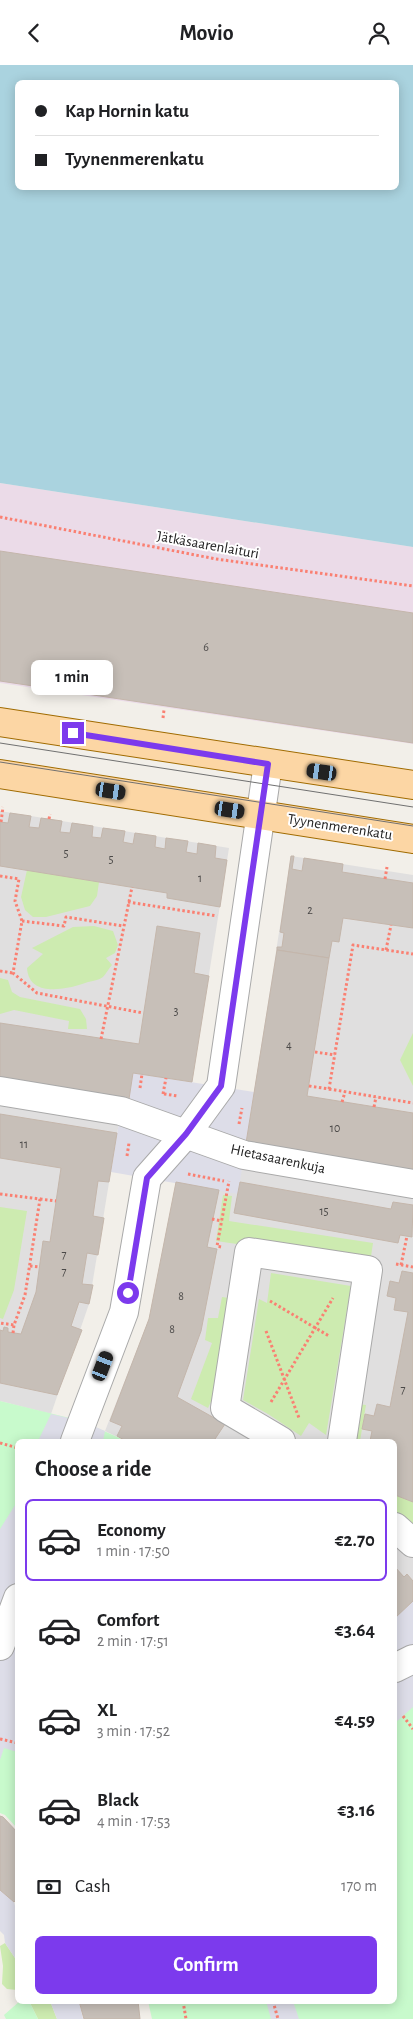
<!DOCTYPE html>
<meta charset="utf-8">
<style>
:root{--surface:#fff;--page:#f6f6f6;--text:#202124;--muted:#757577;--line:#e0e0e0;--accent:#7c3aed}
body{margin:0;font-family:"Alegreya Sans",sans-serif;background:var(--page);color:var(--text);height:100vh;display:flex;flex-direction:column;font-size:19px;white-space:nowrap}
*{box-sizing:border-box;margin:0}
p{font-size:16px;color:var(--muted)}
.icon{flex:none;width:28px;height:28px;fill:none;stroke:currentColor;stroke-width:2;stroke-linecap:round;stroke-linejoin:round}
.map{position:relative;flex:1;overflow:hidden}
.details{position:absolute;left:15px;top:1374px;width:382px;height:565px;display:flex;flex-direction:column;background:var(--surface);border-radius:8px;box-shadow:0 2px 12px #0003}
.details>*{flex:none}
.guide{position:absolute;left:15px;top:15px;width:384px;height:110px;border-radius:8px;box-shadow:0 2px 12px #0003;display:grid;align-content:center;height:110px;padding:0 20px;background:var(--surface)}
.end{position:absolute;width:22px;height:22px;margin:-11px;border:6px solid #7c3aed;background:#fff;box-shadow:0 0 0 2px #fff}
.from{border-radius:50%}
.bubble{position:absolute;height:35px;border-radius:8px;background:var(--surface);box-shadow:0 2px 12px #0003;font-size:16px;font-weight:700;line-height:35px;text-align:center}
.car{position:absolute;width:15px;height:30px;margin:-15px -8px;border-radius:6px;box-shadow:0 0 4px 1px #0007;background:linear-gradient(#222 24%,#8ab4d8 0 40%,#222 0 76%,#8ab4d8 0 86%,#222 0)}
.guide b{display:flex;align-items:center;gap:18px;height:48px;font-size:19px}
.guide b+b{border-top:1px solid var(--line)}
.guide i{width:12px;height:12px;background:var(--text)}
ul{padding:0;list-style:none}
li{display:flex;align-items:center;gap:15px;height:82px;margin:0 10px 8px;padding:0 10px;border:2px solid transparent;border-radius:8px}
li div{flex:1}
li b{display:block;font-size:19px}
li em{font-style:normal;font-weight:700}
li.active{border-color:var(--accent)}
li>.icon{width:45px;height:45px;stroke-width:1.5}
h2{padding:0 20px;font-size:22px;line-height:60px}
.pay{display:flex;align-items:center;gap:12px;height:55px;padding:0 20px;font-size:19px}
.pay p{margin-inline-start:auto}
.action{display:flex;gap:10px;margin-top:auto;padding:10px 20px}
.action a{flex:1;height:58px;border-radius:8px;background:var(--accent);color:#fff;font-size:20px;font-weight:700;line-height:58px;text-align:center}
header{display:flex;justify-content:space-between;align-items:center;height:65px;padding:0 20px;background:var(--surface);font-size:22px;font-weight:700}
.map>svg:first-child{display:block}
</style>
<header><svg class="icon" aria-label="back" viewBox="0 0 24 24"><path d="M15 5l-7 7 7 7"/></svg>Movio<svg class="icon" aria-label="person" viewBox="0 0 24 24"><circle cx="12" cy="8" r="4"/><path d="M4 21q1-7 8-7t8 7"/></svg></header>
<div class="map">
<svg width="413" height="1954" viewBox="0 0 413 1954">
<rect width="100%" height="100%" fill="#f2efe9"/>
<g fill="#e0dfdf">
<path d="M0,746L229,783L192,1017L133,1008L129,1034L0,1014Z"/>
<path d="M291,791L413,810V1105L246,1078Z"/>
<path d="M0,1038L119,1057L89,1239L51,1349L0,1336Z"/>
<path d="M242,1102L413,1132V1536L395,1553V1376H126L105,1366L149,1254L176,1117L237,1128Z"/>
</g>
<path fill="#ebdbe8" d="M0,418L413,482V679L0,618Z"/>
<g fill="#cdebb0">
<path d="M27,805L99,817L97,831L90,841L46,852H33L25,845L21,832Z"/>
<path d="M94,861L113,866L118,880L115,888L106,893L112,900C109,903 106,909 103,912C99,915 93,916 88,917C69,924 29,934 27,903L43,889L32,883L73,862Z"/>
<path d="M0,913L8,915L12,927L20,932L80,944L86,954L87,964H68L69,956L14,945L0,949Z"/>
<path d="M413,968V1021L400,995Z"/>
<path d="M223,1130L232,1131L229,1156L373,1178L370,1198L216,1176Z"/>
<path d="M0,1142L27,1146L14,1225L3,1254L0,1253Z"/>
<path d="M271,1208L351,1221L326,1370L309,1358L301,1371L268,1349L243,1335L259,1234L267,1238Z"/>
<path d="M222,1232L236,1234L225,1308L208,1343L191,1334L212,1278L205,1275L208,1253H218Z"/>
<path d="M358,1339L366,1340L360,1376H352Z"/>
<path d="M395,1430L413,1437V1465L395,1449Z"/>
<path d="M5,1878L17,1896V1925L7,1924L2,1919L3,1901L0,1881Z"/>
<path d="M29,1936H50L57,1954H38Z"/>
</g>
<g fill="#c8facc">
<path d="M0,1336L82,1356L126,1376H18L17,1763L5,1750L0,1748Z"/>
<path d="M395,1592L413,1617V1954H152L148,1936H395Z"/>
<path d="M20,1936H29L38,1954H6L4,1950Z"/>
</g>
<g fill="#dddde8">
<path d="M133,1008L254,1027L238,1129L111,1107L119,1057L129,1034Z"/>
<path d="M51,1349L82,1356L105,1366L103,1376H38Z"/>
<path d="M17,1437V1687L4,1683L0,1695V1464Z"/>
<path d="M413,1536V1642L395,1658V1553Z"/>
<path d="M0,1825L14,1837L17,1849V1896L5,1878L4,1870L0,1866Z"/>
<path d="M50,1936H79L83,1954H57Z"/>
<path d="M266,1936H293L299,1954H271Z"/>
</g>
<path fill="#aad3df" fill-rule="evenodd" d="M0,0H413V482L0,418ZM18,18H396V122H18Z"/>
<g fill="#c7bfb8" stroke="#c4b6ab">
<path d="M0,486L413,548V678L0,616Z"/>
<path d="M10,748L31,751L29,762L39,763L41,753L62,756L60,767L70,768L72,758L93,761L92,772L101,773L103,763L125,766L123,777L133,779L135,768L156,771L155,782L165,784L166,773L188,776L186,787L197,789L198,778L216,781L215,793L227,795L220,842L167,833V828L0,801V757L8,758Z"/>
<path d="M291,791H294L292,804L302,806L304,793L343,799L342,807L413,818V863L343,853L339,877L332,876L329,893L277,885V882H282L284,868L280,867Z"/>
<path d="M157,861L200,868L194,908L209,911L192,1017L133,1008L129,1034L0,1014V958L139,979Z"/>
<path d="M277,885L329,893L307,1031L413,1048V1105L246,1078Z"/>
<path d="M0,1049L117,1068L109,1117L98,1116L93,1151L104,1153L98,1190L87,1188L82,1219L93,1220L89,1239L79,1237L71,1261L82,1265L57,1330L0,1318V1265L3,1266L4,1262L8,1263V1267L21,1269L36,1227L43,1176L50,1177L61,1103L0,1093Z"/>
<path d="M176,1117L219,1125L207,1182L217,1184L201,1266L177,1332L225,1359L215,1374L218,1376H126L117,1371L122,1361L110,1356L149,1254Z"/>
<path d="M240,1117L391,1144L393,1137L413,1140L412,1172L400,1170L398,1178L234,1148Z"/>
<path d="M402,1206L413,1208V1437L395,1430V1376H370L372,1366L362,1364L365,1349L374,1351L377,1339L390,1342L408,1247L394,1245L396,1233L387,1231L390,1216L399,1218Z"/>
<path d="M395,1502L404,1512L407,1509L413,1516V1536L395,1553Z"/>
<path d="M0,1751L3,1752L18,1768V1833L14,1837L0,1825Z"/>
<path d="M79,1936H138L140,1954H84Z"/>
</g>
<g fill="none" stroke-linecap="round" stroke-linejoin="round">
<g stroke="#a9a9a9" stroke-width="30">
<g id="minor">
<path d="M0,1026L121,1046L244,1090L413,1119"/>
<path d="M75,1376L124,1247L147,1113L186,1069L221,1021L268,699"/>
<path d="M281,1376L225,1343L249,1187L368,1205L342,1376"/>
<path d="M395,1462L413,1478"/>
<path d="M0,1581L18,1533"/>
<path d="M395,1603L413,1594"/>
</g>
</g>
<g stroke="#a06b00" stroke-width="30">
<g id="major">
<path d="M0,657L413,720"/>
<path d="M0,709L413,774"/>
</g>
</g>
<g stroke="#fa8072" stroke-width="3" stroke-dasharray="2.5 2.5" stroke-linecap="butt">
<path d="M0,452L216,494L413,521"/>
<path d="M163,653L164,645"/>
<path d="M49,754L50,749"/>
<path d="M1,757L3,742"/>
<path d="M0,811L19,814L15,836L22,856L13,908L37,928L143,948"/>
<path d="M385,814L387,802"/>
<path d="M128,837L217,851"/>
<path d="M22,856L64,861L66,852L123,861"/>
<path d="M386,885L391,860"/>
<path d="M0,906L13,908"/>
<path d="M101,974L132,822"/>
<path d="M315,987L335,990"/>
<path d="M309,1021L329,1024L353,880L413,889"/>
<path d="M140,1023L142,1009"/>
<path d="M329,1024L413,1038"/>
<path d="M163,1029L166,1013"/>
<path d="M164,1029L178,1031"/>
<path d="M342,1037L345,1027"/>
<path d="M374,1042L376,1032"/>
<path d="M239,1059L242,1043"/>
<path d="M127,1091L129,1078"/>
<path d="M188,1109L224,1116"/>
<path d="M0,1129L40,1134L25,1230L14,1260L0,1258"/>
<path d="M40,1134L56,1136"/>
<path d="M212,1154L222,1156"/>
<path d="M221,1182L217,1181L229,1116"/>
<path d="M396,1199L413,1202"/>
<path d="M401,1200L407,1171"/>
<path d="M30,1201L39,1202"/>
<path d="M270,1236L329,1271"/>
<path d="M266,1266L299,1353"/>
<path d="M13,1268L14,1260"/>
<path d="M271,1337L333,1233"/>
<path d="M0,1378L18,1383"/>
<path d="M403,1651L413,1664"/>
<path d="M0,1674L18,1678"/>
<path d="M183,1936L186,1954"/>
<path d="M273,1936L278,1954"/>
</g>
<use href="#minor" stroke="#fff" stroke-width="28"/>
<use href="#major" stroke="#fcd6a4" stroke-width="28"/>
<g stroke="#707070" stroke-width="1">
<path d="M0,678L413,742"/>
<path d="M0,697L413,761"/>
</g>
</g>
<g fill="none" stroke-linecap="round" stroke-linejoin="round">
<path stroke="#7c3aed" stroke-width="6" d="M73,668L268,699L221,1021L186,1069L147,1113L128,1228"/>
</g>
<g text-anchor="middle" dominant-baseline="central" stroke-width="4" stroke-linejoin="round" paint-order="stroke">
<g font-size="12" fill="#4b4948">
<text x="206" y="582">6</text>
<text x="66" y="788">5</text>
<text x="111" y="794">5</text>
<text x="200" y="813">1</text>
<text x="310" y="845">2</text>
<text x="176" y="946">3</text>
<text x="289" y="980">4</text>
<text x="335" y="1063">10</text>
<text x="24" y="1079">11</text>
<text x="324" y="1146">15</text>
<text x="64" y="1189">7</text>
<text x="64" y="1206">7</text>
<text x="181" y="1231">8</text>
<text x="172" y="1264">8</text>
<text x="403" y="1324">7</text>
</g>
<g font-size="15" fill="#222" stroke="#fff">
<text transform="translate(208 480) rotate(10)">Jätkäsaarenlaituri</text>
<text transform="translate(340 762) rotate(9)">Tyynenmerenkatu</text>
<text transform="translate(278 1094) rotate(12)">Hietasaarenkuja</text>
</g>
</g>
</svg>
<i class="end from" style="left:128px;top:1228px"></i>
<i class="end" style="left:73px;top:668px"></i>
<div class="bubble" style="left:31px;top:595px;width:82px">1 min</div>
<i class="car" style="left:322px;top:707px;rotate:278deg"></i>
<i class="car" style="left:111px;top:726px;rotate:99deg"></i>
<i class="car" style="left:230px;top:745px;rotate:99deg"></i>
<i class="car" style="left:103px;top:1301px;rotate:21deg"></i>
<div class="guide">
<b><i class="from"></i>Kap Hornin katu</b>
<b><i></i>Tyynenmerenkatu</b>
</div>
<section class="details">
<h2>Choose a ride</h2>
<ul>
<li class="active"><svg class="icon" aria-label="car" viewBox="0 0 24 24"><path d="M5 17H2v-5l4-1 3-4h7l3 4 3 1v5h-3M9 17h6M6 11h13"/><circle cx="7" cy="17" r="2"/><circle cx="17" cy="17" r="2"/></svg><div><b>Economy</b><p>1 min · 17:50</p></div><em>€2.70</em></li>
<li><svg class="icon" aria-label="car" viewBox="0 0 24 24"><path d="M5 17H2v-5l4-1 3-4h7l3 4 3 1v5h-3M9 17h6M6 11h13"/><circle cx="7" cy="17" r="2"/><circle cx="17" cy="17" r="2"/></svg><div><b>Comfort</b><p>2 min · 17:51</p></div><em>€3.64</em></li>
<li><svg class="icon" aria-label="car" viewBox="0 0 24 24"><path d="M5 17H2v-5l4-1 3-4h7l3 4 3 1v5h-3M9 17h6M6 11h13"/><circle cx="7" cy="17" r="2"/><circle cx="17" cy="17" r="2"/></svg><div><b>XL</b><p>3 min · 17:52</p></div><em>€4.59</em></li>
<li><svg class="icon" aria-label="car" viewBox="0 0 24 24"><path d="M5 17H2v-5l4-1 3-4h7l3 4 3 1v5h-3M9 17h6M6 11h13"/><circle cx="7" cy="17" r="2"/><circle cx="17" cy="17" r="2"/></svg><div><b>Black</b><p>4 min · 17:53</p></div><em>€3.16</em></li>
</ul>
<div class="pay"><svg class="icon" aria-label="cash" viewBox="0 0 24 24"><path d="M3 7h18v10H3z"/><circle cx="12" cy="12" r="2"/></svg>Cash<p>170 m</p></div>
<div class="action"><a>Confirm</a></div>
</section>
</div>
